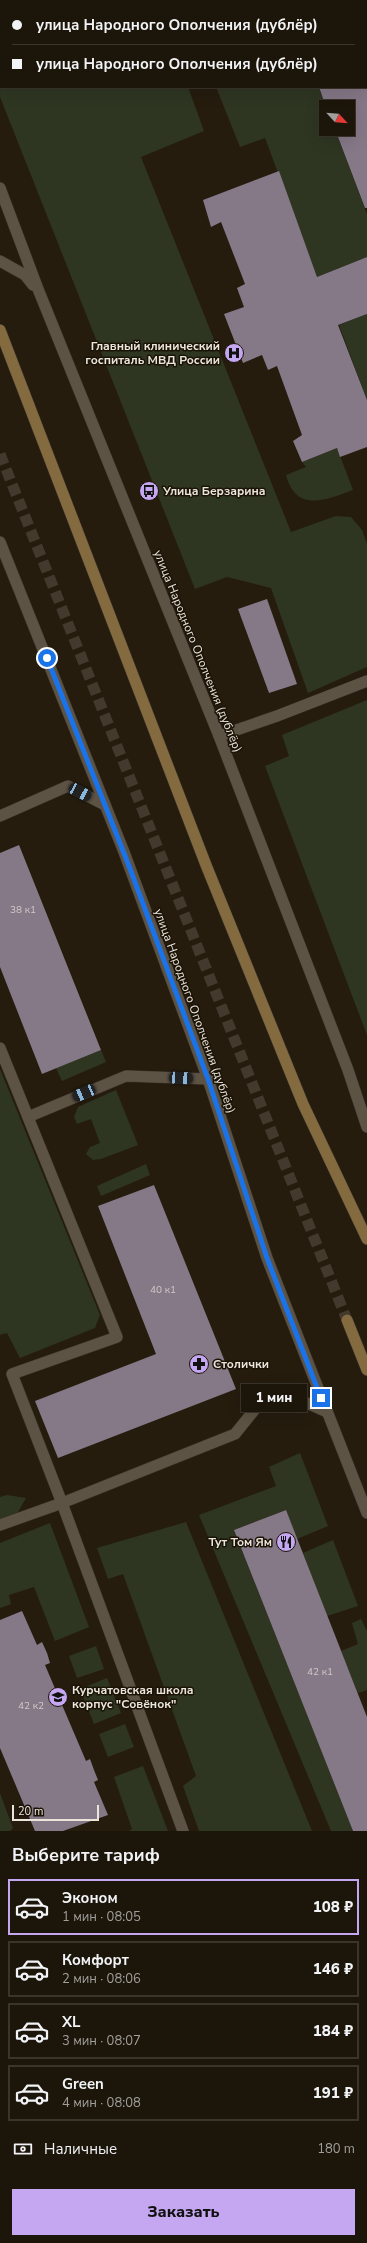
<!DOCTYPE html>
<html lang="ru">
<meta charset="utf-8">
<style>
:root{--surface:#1c150a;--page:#292218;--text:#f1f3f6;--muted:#a09f9c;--line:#3a342b;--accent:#c5a6f0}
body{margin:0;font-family:"Nunito Sans",sans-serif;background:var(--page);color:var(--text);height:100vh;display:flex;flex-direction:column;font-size:15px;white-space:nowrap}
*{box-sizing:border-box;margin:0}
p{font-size:13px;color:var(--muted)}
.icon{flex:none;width:22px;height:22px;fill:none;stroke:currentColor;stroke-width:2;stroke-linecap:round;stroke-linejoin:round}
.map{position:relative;height:1831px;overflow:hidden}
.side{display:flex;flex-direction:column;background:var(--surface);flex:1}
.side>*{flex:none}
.hud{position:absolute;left:0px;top:0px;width:367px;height:88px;box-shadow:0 4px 16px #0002,0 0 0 1px var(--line);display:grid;align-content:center;height:88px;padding:0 12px;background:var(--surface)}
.needle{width:26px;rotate:116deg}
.tools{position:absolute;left:319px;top:100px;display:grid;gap:8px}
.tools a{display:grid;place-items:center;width:36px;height:36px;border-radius:0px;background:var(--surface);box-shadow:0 4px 16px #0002,0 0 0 1px var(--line);font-size:20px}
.scale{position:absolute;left:12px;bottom:10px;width:87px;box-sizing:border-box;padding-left:4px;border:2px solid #ebe5dc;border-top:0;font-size:11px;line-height:14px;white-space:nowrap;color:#ebe5dc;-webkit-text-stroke:3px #1b1306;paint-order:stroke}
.end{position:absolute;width:18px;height:18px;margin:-9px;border:5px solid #1a73e8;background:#fff;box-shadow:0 0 0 2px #fff}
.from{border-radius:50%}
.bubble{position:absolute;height:28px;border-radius:0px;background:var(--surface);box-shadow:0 4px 16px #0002,0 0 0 1px var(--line);font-size:13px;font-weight:800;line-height:28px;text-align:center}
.car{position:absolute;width:12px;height:24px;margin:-12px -6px;border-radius:5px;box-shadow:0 0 3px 1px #0007;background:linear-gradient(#222 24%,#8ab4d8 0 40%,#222 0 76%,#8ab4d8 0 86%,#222 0)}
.hud b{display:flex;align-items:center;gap:14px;height:38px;font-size:15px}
.hud b+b{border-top:1px solid var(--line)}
.hud i{width:10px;height:10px;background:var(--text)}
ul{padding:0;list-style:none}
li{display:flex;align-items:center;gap:12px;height:56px;margin:0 8px 6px;padding:0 4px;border:2px solid var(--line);border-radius:0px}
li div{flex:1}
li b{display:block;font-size:15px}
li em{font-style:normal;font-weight:800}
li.current{border-color:var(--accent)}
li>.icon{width:36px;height:36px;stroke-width:1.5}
h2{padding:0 12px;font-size:18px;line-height:48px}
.pay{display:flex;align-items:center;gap:10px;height:44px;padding:0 12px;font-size:15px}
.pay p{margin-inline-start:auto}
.cta{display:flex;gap:8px;margin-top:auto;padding:8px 12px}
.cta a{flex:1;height:46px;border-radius:0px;background:var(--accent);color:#111;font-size:16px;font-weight:800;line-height:46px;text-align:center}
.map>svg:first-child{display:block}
</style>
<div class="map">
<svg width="367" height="1831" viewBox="0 0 367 1831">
<rect width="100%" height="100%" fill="#251c0e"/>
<g fill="#2e3622">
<rect x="33" y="0" width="124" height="1"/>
<path d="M1,41V87H188L204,131L141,157L291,532L336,516L351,517L362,530L367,544V667L308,693L271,588L227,577L195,589L0,97Z"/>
<path d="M216,87H319L326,107V129H335L367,214V257L317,277L265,138L240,147Z"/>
<path d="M367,314V400L339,325Z"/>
<path d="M337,448L353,490C326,500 296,513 286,475L306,467L302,462Z"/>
<path d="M367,700V1035L265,766L289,756L282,735Z"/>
<path d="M101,1050L106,1062L62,1081L56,1068Z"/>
<path d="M0,1069L100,1315L95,1328L20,1358L7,1333L0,1335Z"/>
<path d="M116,1090L138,1145L101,1159L93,1160L86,1154L90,1147L100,1143L91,1119L77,1124L74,1117L78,1107Z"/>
<path d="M146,1164L150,1175L101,1196L97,1186Z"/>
<path d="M300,1453L328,1526L297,1539L285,1510L234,1530L353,1831H331L199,1515L276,1486L269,1467Z"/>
<path d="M7,1495L26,1498L17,1514L0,1520V1497Z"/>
<path d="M186,1522L312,1831H199L183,1786L196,1776L123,1574L108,1579L97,1548Z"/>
<path d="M50,1523L89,1627L55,1641L34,1587L9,1595L11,1604L0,1608V1543Z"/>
<path d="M333,1540L358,1606L327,1616L303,1553Z"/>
<path d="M361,1619L367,1631V1690L358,1693L341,1651L358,1644L352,1623Z"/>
<path d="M96,1646L104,1669L77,1678L69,1656Z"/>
<path d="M107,1678L121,1713L94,1724L80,1689Z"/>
<path d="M125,1724L134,1747L108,1757L99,1734Z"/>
<path d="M143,1766L168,1831H129L132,1829L114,1777Z"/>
<path d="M0,1793L13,1828L10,1831H0Z"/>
</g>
<g fill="#857887">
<path d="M319,87H367V208H365L335,129H348V107H326Z"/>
<path d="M279,171L317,277L367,257V314L338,325L367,400V447L340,457L337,448L302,462L293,441L302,435L277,366L268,370L262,355L243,363L224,314L244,307L237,288L245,284L221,222L211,227L203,200Z"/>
<path d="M267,599L297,684L269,693L238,609Z"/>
<path d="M19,845L101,1050L42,1074L0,967V853Z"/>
<path d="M154,1185L236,1389L58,1458L35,1401L156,1354L98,1206Z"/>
<path d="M286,1510L367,1717V1831H353L234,1530Z"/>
<path d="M22,1611L37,1645L42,1642L47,1653L50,1663L45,1665L86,1761L90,1759L94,1770L98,1780L94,1782L108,1815L63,1831H35L0,1748V1620Z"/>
</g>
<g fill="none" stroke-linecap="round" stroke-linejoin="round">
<path stroke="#433a2d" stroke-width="11" stroke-dasharray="11 5.5" stroke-linecap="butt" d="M0,454L347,1320"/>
<g stroke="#3f3730" stroke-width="12">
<g id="service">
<path d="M219,736L277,716L367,681"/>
<path d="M0,816L68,786L105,805"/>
<path d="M0,1048L117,1337L12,1374L62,1503L0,1525"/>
<path d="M28,1117L126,1076L208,1079"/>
<path d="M183,1831L62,1503L235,1434L256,1408L289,1395L327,1412"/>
</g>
</g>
<g stroke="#3f3730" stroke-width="12">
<g id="tertiary">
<path d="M0,188L38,289L219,736L348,1070L367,1127"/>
<path d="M0,261L25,275L33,285"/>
<path d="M0,542L124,852L208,1079L267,1258L367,1513"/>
</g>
</g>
<g stroke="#3f3730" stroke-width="12">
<g id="secondary">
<path d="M0,330L206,865L303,1104L367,1239"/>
<path d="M347,1320L367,1370"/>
</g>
</g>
<use href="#service" stroke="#5d5344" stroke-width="11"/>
<use href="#tertiary" stroke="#5d5344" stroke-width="11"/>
<use href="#secondary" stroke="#836a3f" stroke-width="11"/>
</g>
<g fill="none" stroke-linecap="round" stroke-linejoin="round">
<path stroke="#1a73e8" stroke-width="5" d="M47,658L129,866L208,1079L267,1258L321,1398"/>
</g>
<defs>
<g id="hospital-disc" transform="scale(1)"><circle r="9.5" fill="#c5a6f0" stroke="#1b1306"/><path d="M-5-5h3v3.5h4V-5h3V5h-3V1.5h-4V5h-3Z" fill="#111"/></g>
<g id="bus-disc" transform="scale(1)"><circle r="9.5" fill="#c5a6f0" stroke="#1b1306"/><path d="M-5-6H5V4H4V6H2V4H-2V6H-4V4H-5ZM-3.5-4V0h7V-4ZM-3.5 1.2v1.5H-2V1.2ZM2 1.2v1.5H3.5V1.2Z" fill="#111"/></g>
<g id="pharmacy-disc" transform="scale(1)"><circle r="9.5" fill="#c5a6f0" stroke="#1b1306"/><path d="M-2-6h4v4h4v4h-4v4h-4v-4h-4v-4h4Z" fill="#111"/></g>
<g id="restaurant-disc" transform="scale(1)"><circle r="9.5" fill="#c5a6f0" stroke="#1b1306"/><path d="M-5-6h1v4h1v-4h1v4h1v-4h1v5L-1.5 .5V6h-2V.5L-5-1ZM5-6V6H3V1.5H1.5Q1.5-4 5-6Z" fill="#111"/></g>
<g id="school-disc" transform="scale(1)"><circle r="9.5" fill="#c5a6f0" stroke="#1b1306"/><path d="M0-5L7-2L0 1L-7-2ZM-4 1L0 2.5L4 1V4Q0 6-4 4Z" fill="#111"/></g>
</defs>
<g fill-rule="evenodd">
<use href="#hospital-disc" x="234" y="353"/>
<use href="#bus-disc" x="149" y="491"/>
<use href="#pharmacy-disc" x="199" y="1364"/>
<use href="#restaurant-disc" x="286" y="1542"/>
<use href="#school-disc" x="58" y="1697"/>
</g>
<g text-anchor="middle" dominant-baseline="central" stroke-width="3" stroke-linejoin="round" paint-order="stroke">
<g font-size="10" fill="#d2cac7">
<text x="23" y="910">38 к1</text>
<text x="163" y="1290">40 к1</text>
<text x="320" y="1672">42 к1</text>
<text x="31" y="1706">42 к2</text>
</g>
<g font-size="12" font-weight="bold" fill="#ebe5dc" stroke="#1b1306" text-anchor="start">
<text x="220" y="346" text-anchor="end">Главный клинический<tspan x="220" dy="14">госпиталь МВД России</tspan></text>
<text x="163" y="491">Улица Берзарина</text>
<text x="213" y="1364">Столички</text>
<text x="272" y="1542" text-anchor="end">Тут Том Ям</text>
<text x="72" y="1690">Курчатовская школа<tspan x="72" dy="14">корпус "Совёнок"</tspan></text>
</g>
<g font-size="12" fill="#ebe5dc" stroke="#1b1306">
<text transform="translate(198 651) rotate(68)">улица Народного Ополчения (дублёр)</text>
<text transform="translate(195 1011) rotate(70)">улица Народного Ополчения (дублёр)</text>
</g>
</g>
</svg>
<div class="tools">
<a><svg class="needle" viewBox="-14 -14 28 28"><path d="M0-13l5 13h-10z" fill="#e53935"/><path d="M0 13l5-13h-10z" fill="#a09f9c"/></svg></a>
</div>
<div class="scale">20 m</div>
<i class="end from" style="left:47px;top:658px"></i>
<i class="end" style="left:321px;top:1398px"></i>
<div class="bubble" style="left:241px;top:1384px;width:66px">1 мин</div>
<i class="car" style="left:80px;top:792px;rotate:118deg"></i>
<i class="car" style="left:181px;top:1078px;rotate:93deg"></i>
<i class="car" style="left:84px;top:1093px;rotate:247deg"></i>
<div class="hud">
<b><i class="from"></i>улица Народного Ополчения (дублёр)</b>
<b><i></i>улица Народного Ополчения (дублёр)</b>
</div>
</div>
<section class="side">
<h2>Выберите тариф</h2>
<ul>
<li class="current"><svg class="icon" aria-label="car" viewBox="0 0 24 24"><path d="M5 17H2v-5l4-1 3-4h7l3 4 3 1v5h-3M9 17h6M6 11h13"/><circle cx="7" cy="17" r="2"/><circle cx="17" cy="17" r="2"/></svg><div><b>Эконом</b><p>1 мин · 08:05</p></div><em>108 ₽</em></li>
<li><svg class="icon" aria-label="car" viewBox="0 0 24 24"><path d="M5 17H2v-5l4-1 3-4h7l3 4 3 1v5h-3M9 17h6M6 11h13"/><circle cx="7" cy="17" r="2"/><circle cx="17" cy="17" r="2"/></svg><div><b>Комфорт</b><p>2 мин · 08:06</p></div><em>146 ₽</em></li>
<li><svg class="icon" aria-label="car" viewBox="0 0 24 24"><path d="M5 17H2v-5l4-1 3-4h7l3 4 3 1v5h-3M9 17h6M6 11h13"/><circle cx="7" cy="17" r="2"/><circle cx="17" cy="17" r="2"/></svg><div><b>XL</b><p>3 мин · 08:07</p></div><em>184 ₽</em></li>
<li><svg class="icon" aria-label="car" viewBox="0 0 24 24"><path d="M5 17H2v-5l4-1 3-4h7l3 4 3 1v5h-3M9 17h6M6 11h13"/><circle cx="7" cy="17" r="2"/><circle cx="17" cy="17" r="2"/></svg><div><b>Green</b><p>4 мин · 08:08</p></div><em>191 ₽</em></li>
</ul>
<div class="pay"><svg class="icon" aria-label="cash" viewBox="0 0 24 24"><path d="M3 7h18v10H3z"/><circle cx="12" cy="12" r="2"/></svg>Наличные<p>180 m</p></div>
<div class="cta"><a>Заказать</a></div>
</section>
